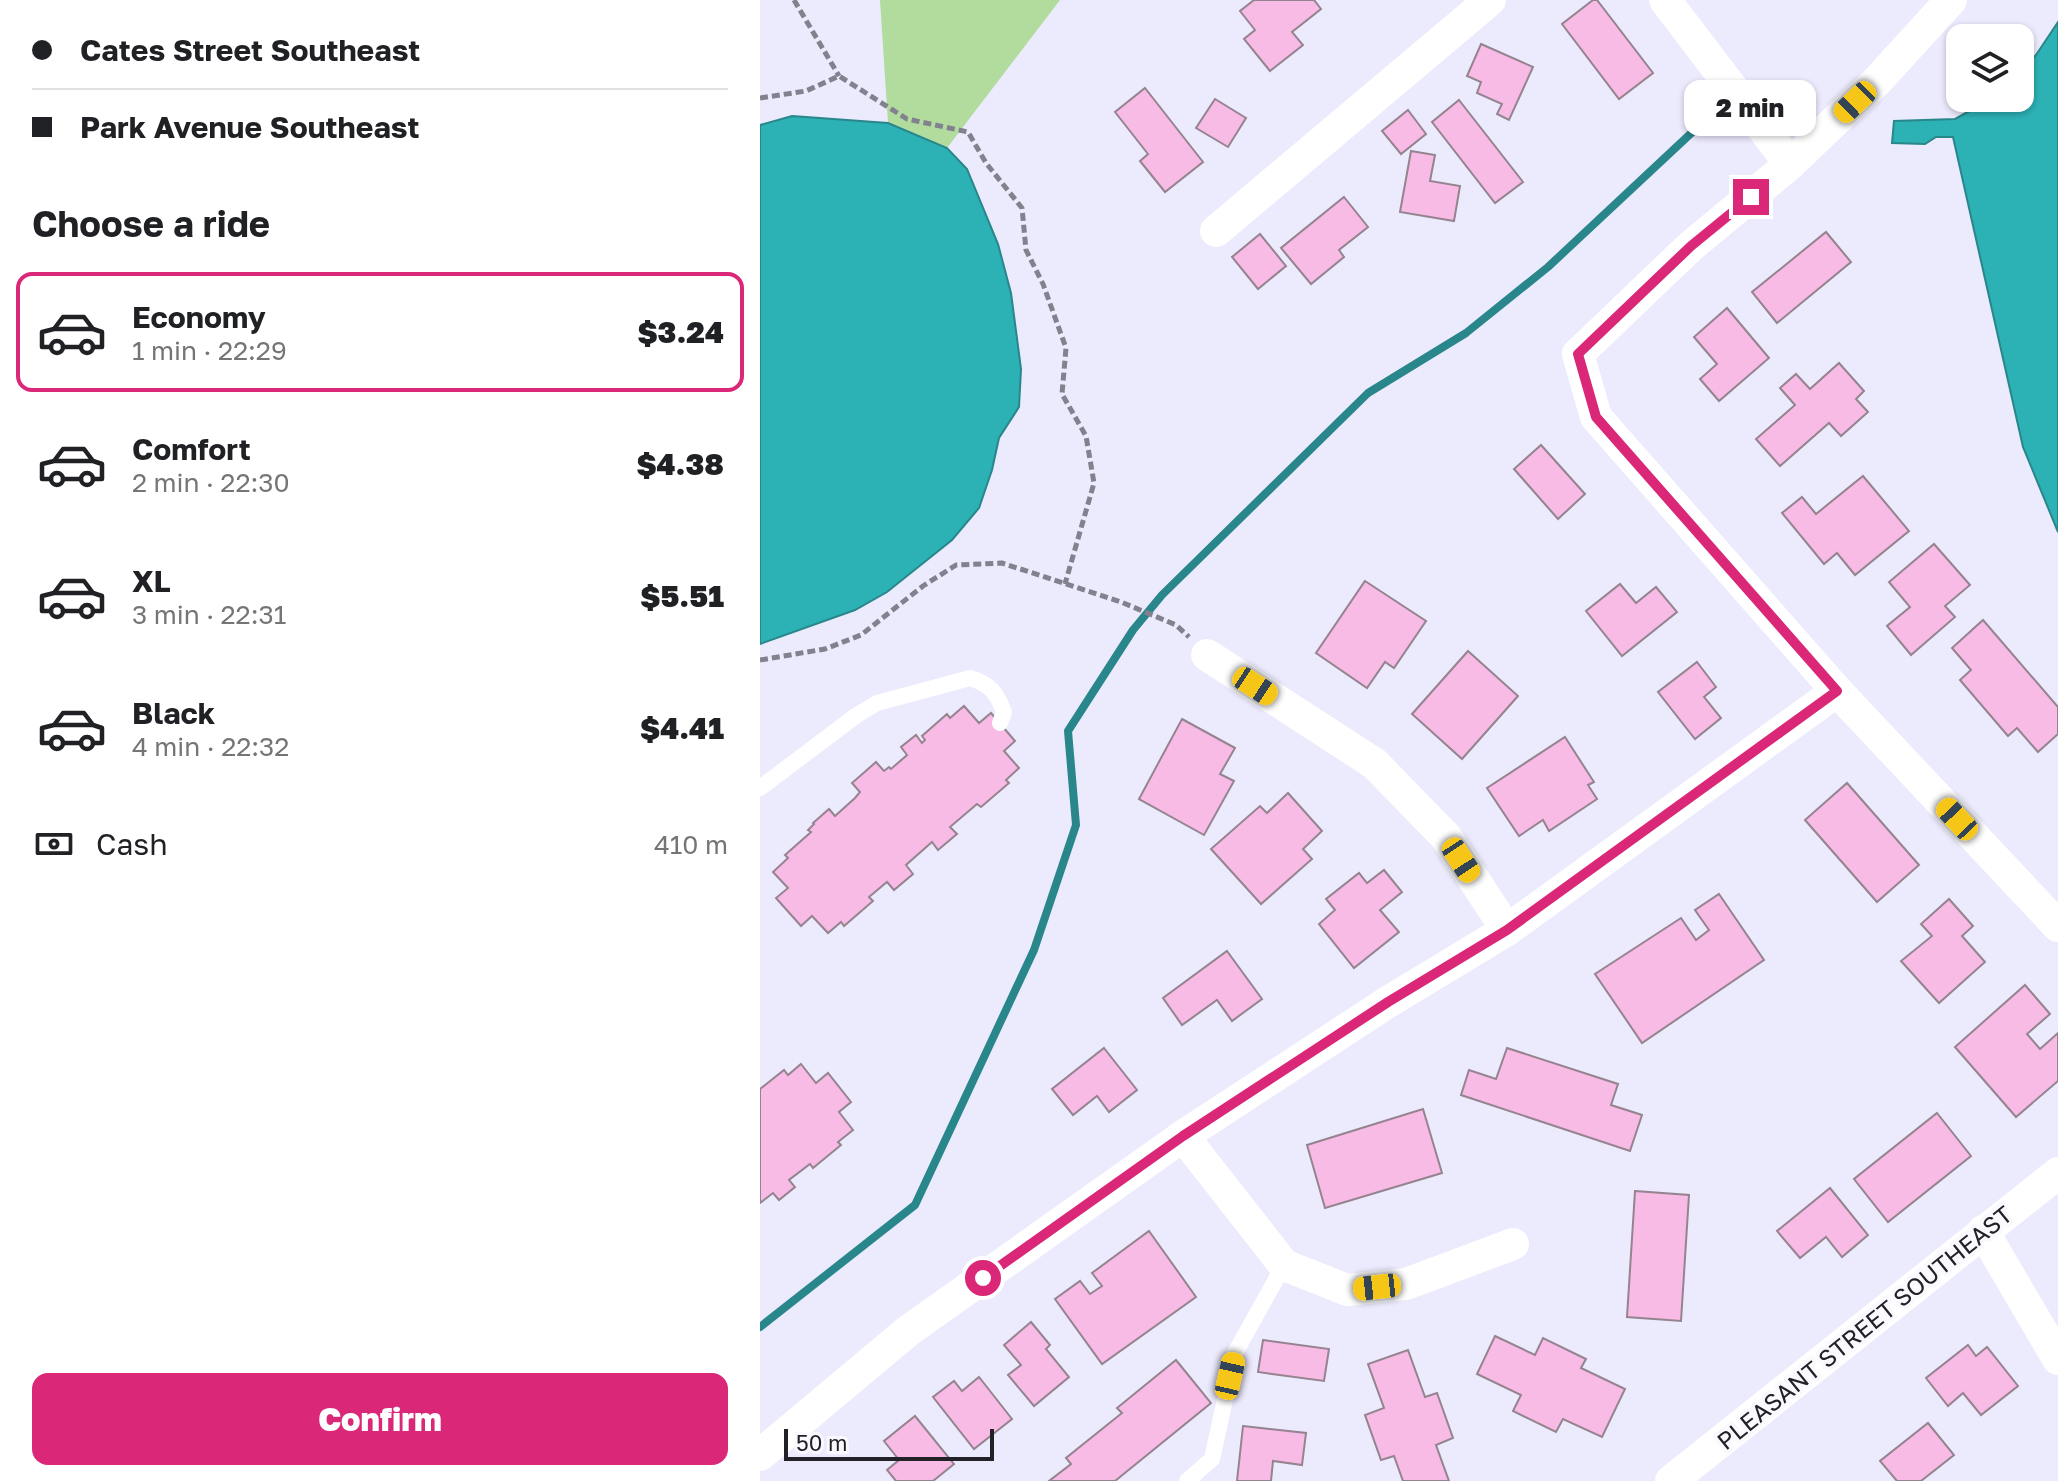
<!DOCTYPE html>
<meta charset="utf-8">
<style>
:root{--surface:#fff;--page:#f2f2f2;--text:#202124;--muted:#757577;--line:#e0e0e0;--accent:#db2777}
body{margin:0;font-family:"Golos Text",sans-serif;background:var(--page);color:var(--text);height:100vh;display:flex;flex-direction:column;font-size:30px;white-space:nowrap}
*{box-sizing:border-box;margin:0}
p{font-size:26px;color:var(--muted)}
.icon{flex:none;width:44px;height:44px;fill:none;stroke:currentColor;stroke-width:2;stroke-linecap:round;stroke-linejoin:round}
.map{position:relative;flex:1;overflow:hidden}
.side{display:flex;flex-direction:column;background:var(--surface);width:760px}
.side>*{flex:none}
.top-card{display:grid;align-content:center;height:176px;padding:0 32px;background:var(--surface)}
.fabs{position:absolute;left:1186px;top:24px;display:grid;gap:16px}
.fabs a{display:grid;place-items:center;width:88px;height:88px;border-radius:16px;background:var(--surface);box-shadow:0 2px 6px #0004;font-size:40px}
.scale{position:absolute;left:24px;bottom:20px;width:210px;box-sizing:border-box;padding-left:8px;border:4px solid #222128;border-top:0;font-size:22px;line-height:28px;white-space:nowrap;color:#222128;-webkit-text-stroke:6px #faf9fd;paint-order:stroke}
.end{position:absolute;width:36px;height:36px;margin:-18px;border:10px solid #db2777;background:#fff;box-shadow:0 0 0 4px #fff}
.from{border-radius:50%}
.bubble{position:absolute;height:56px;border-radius:16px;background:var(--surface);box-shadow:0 2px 6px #0004;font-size:26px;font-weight:800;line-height:56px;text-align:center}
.car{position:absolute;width:24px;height:48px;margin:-24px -12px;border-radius:10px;box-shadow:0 0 6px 2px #0007;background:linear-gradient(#f5c518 24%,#345 0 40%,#f5c518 0 76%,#345 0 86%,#f5c518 0)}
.top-card b{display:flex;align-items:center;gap:28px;height:76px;font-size:30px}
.top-card b+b{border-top:2px solid var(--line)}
.top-card i{width:20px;height:20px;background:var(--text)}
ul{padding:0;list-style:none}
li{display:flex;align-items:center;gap:24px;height:120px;margin:0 16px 12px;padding:0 16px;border:4px solid transparent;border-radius:16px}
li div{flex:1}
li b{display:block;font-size:30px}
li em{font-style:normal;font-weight:800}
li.current{border-color:var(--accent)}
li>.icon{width:72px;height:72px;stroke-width:1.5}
h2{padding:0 32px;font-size:36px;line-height:96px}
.pay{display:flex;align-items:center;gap:20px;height:88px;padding:0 32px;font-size:30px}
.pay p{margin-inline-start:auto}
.cta{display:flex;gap:16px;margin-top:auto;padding:16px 32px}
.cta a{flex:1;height:92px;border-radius:16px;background:var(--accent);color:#fff;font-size:32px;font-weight:800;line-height:92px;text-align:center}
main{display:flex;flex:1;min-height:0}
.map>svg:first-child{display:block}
</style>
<main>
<section class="side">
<div class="top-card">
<b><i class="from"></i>Cates Street Southeast</b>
<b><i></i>Park Avenue Southeast</b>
</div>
<h2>Choose a ride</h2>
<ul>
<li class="current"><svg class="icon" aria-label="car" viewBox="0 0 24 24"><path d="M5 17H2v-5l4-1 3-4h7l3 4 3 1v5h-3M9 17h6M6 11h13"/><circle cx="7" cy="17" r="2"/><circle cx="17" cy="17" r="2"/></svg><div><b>Economy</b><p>1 min · 22:29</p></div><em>$3.24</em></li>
<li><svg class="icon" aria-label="car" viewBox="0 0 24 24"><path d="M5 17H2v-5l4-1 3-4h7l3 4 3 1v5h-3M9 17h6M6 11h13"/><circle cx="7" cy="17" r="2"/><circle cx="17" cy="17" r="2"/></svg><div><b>Comfort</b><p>2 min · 22:30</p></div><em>$4.38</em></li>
<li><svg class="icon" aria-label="car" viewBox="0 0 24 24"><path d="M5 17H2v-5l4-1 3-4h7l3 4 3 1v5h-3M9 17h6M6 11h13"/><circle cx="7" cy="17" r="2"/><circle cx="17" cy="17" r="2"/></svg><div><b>XL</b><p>3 min · 22:31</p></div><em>$5.51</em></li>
<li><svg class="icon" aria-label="car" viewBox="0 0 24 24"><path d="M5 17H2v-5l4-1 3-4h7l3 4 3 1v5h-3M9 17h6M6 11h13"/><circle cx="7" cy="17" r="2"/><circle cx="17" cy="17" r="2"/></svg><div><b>Black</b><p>4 min · 22:32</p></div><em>$4.41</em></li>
</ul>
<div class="pay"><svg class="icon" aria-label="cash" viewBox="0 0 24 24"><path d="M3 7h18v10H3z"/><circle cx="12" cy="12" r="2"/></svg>Cash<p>410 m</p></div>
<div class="cta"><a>Confirm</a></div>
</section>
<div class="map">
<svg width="1298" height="1481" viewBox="0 0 1298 1481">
<rect width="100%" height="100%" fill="#eceafd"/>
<path fill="#b1dc9e" d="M120,0H300L187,148L128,123Z"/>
<g fill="#2cb1b5" stroke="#29868b" stroke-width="2">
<path d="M1298,22V532L1263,447L1193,137H1176L1165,144L1132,143L1134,121L1195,119L1233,98H1260V73L1276,55Z"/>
<path d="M32,116L128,123L187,148L207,169L238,244L251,293L261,369L259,407L239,438L232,470L219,508L192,540L127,592L95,610L0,644V125Z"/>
</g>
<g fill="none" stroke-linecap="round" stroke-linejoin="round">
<path stroke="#29868b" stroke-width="8" d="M0,1327L155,1205L274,950L316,825L308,731L373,630L402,595L608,393L706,333L788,267L941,124"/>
</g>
<g fill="#f7bbe6" stroke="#95848f" stroke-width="2">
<path d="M494,0H554L561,9L532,32L543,45L510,71L484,39L495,30L480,11Z"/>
<path d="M833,0H837L893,73L859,99L802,24Z"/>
<path d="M721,44L773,67L749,120L737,114L742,104L717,93L721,82L707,76Z"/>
<path d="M385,88L443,162L405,192L380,161L388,154L355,112Z"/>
<path d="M455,99L486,118L468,147L436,128Z"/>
<path d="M699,100L763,182L735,203L672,122Z"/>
<path d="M648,110L666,134L641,154L622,131Z"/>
<path d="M651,151L675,155L670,181L700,186L694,221L640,212Z"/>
<path d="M584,197L608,227L579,250L584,257L551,284L521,248Z"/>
<path d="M1066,232L1091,262L1017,323L992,292Z"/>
<path d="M500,234L526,266L498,289L472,257Z"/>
<path d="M967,308L1009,358L959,401L940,379L957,364L934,337Z"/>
<path d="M1079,363L1104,391L1096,399L1108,412L1081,436L1069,423L1020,466L996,439L1035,405L1020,388L1036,374L1050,389Z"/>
<path d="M781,445L825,494L798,519L754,469Z"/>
<path d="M1103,476L1149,531L1095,575L1077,553L1064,564L1022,513L1042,497L1056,514Z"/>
<path d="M1174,544L1210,585L1185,606L1195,617L1151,655L1127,626L1150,607L1129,582Z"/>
<path d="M605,581L666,621L634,668L625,662L607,688L556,653Z"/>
<path d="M860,584L876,603L896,587L917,612L862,656L826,611Z"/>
<path d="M1223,620L1298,707V734L1278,752L1257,728L1248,736L1200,680L1211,670L1192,648Z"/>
<path d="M708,651L758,696L702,759L652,714Z"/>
<path d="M937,662L956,687L944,697L961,718L935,739L898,692Z"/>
<path d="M204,706L219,723L231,713L255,741L244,751L259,768L246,780L249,783L221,807L217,804L190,827L197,834L178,850L172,842L146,865L153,874L134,890L127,882L109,897L113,901L84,926L81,922L68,933L52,916L41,926L16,898L28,888L13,872L28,858L25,855L51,832L48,830L54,824L53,823L69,809L75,816L95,798L100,792L92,783L116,762L124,771L129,767L131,769L147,755L141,747L156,735L162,743L165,740L162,736L187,714L190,718Z"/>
<path d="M422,719L475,748L460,774L474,781L444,835L379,799Z"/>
<path d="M805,737L834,782L828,785L837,799L789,831L783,820L759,836L727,788Z"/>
<path d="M1087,783L1159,865L1117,902L1045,820Z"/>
<path d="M528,793L562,831L543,849L552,859L501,904L451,849L500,806L507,813Z"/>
<path d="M624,870L642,892L620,910L639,932L594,968L559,924L575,910L566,899L599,873L607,883Z"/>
<path d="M959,894L1004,960L882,1043L835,974L921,918L936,940L949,930L935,910Z"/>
<path d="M1189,899L1213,926L1202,936L1225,962L1179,1003L1141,961L1172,936L1161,924Z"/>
<path d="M467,951L502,999L472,1021L457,1000L422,1025L403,998Z"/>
<path d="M1265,985L1290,1014L1267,1034L1280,1049L1298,1033V1081L1256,1117L1195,1047Z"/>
<path d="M344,1048L377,1090L349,1112L337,1096L313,1115L292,1089Z"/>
<path d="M747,1048L858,1084L851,1105L882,1115L870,1151L701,1095L709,1070L736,1079Z"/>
<path d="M41,1064L56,1083L68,1073L91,1102L79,1112L93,1130L78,1142L81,1145L53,1168L50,1164L29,1180L35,1187L19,1200L13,1193L0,1203V1089L24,1070L28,1075Z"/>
<path d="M663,1109L682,1173L565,1208L547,1145Z"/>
<path d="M1177,1113L1211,1156L1128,1222L1094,1179Z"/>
<path d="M1070,1188L1108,1235L1082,1257L1066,1237L1040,1258L1017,1231Z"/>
<path d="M875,1191L929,1195L921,1321L867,1317Z"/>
<path d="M389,1231L436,1297L342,1364L295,1299L320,1281L330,1294L342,1286L332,1273Z"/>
<path d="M271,1322L290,1345L286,1349L309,1377L274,1406L248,1375L261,1365L244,1345Z"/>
<path d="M735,1336L775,1355L783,1338L826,1359L821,1368L865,1389L842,1437L803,1419L796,1432L753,1411L761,1395L717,1374Z"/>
<path d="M503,1340L569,1349L564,1381L498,1372Z"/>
<path d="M1208,1345L1216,1356L1227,1347L1258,1386L1221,1415L1203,1393L1188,1406L1166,1378Z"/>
<path d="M648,1350L665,1397L677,1393L693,1438L676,1445L689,1481H643L634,1456L621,1460L605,1415L624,1408L608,1364Z"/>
<path d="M416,1360L451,1403L355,1481H289L311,1464L306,1458L362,1413L357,1408Z"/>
<path d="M219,1377L252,1419L214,1449L173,1397L194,1381L202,1391Z"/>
<path d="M155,1416L194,1464L173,1481H136L127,1470L139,1460L124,1441Z"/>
<path d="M1168,1423L1194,1455L1161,1481H1137L1120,1461Z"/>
<path d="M483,1426L546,1433L542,1465L513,1461L511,1481H477Z"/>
</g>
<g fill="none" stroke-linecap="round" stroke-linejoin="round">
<g stroke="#82818e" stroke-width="5" stroke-dasharray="8 4" stroke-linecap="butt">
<path d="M34,0L79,76"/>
<path d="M0,98L46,91L79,76L147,119L208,132L226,163L262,208L266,250L283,284L306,348L302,394L326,436L334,483L305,584"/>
<path d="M0,660L65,649L101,635L163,586L196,565L242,563L361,602L416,625L429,637"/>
</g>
<g stroke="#fff" stroke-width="16">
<path d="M0,788L97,715L117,703L210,678C230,684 237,693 244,712L240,723"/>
<path d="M427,1481L452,1459L475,1353L524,1265"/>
</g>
<g stroke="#fff" stroke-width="32">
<path d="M905,0L1030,164"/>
<path d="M1191,0L1117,81L1030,164L931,246L818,354L836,417L1077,691L1298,926"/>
<path d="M456,231L730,0"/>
<path d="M447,655L615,764L686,837L747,930"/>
<path d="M423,1136L524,1265L587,1290L646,1284L753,1244"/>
<path d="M1223,1231L1298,1359"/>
<path d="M0,1455L148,1331L423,1136L628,1002L747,930L1077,691"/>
<path d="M911,1481L1298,1173"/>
</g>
</g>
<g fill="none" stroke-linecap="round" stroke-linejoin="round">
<path stroke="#db2777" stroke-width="10" d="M223,1278L423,1136L628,1002L747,930L1077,691L836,417L818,354L931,246L991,197"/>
</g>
<g text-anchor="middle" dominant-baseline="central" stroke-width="8" stroke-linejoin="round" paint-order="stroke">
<g font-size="24" fill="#222128" stroke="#faf9fd">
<text transform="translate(1104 1327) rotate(-39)">PLEASANT STREET SOUTHEAST</text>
</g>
</g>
</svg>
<div class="fabs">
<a><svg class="icon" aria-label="layers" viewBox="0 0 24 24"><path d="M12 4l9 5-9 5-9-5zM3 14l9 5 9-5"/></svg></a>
</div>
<div class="scale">50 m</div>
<i class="end from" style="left:223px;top:1278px"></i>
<i class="end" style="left:991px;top:197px"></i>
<div class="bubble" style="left:924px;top:80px;width:132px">2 min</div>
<i class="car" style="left:1095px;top:102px;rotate:226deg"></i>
<i class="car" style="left:495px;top:686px;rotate:123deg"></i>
<i class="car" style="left:1197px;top:819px;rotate:317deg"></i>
<i class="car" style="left:701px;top:860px;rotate:147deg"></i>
<i class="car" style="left:617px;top:1287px;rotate:264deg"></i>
<i class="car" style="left:470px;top:1376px;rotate:13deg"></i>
</div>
</main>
